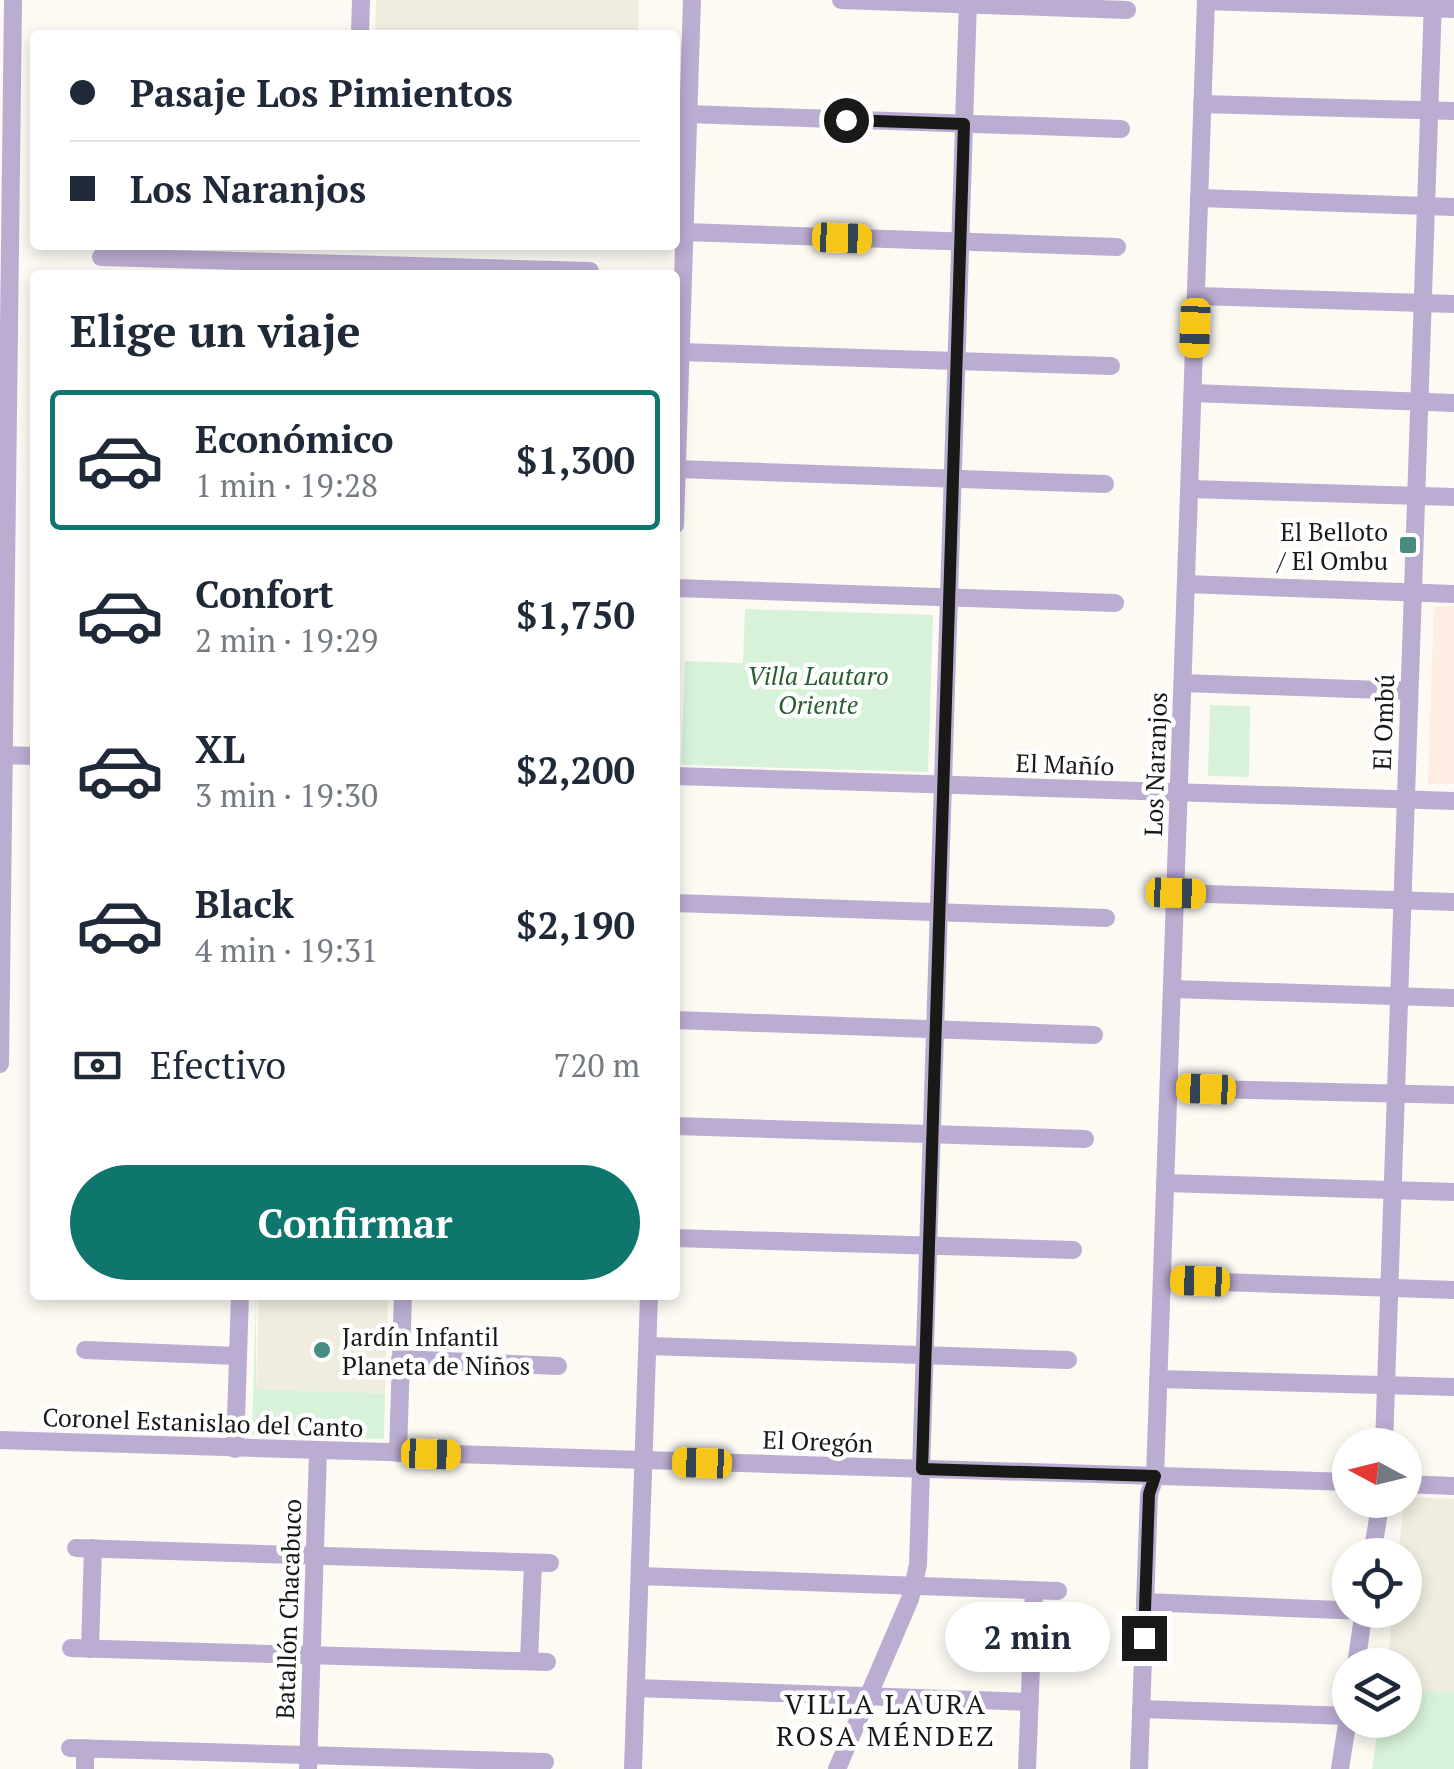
<!DOCTYPE html>
<html lang="es">
<meta charset="utf-8">
<style>
:root{--surface:#fff;--page:#f6f6f7;--text:#1f2937;--muted:#747a83;--line:#e0e1e3;--accent:#0f766e}
body{margin:0;font-family:"PT Serif",serif;background:var(--page);color:var(--text);height:100vh;display:flex;flex-direction:column;font-size:38px;white-space:nowrap}
*{box-sizing:border-box;margin:0}
p{font-size:32px;color:var(--muted)}
.icon{flex:none;width:55px;height:55px;fill:none;stroke:currentColor;stroke-width:2;stroke-linecap:round;stroke-linejoin:round}
.map{position:relative;flex:1;overflow:hidden}
.drawer{position:absolute;left:30px;top:270px;width:650px;height:1030px;display:flex;flex-direction:column;background:var(--surface);border-radius:10px;box-shadow:0 5px 15px #0003}
.drawer>*{flex:none}
.hud{position:absolute;left:30px;top:30px;width:650px;height:220px;border-radius:10px;box-shadow:0 5px 15px #0003;display:grid;align-content:center;height:220px;padding:0 40px;background:var(--surface)}
.needle{width:65px;rotate:277deg}
.fabs{position:absolute;left:1332px;top:1428px;display:grid;gap:20px}
.fabs a{display:grid;place-items:center;width:90px;height:90px;border-radius:50%;background:var(--surface);box-shadow:0 5px 15px #0003;font-size:50px}
.end{position:absolute;width:45px;height:45px;margin:-22px;border:12px solid #191917;background:#fff;box-shadow:0 0 0 5px #fff}
.from{border-radius:50%}
.bubble{position:absolute;height:70px;border-radius:35px;background:var(--surface);box-shadow:0 5px 15px #0003;font-size:32px;font-weight:800;line-height:70px;text-align:center}
.car{position:absolute;width:30px;height:60px;margin:-30px -15px;border-radius:12px;box-shadow:0 0 8px 2px #0007;background:linear-gradient(#f5c518 24%,#345 0 40%,#f5c518 0 76%,#345 0 86%,#f5c518 0)}
.hud b{display:flex;align-items:center;gap:35px;height:95px;font-size:38px}
.hud b+b{border-top:2px solid var(--line)}
.hud i{width:25px;height:25px;background:var(--text)}
ul{padding:0;list-style:none}
li{display:flex;align-items:center;gap:30px;height:140px;margin:0 20px 15px;padding:0 20px;border:5px solid transparent;border-radius:10px}
li div{flex:1}
li b{display:block;font-size:38px}
li em{font-style:normal;font-weight:800}
li.current{border-color:var(--accent)}
li>.icon{width:90px;height:90px;stroke-width:1.5}
h2{padding:0 40px;font-size:45px;line-height:120px}
.pay{display:flex;align-items:center;gap:25px;height:110px;padding:0 40px;font-size:38px}
.pay p{margin-inline-start:auto}
.cta{display:flex;gap:20px;margin-top:auto;padding:20px 40px}
.cta a{flex:1;height:115px;border-radius:60px;background:var(--accent);color:#fff;font-size:40px;font-weight:800;line-height:115px;text-align:center}
.map>svg:first-child{display:block}
</style>
<div class="map">
<svg width="1454" height="1769" viewBox="0 0 1454 1769">
<rect width="100%" height="100%" fill="#fcfaf3"/>
<g fill="#f0eddf">
<path d="M376,0H639L638,35H375Z"/>
<path d="M259,1295H388L385,1393L256,1389Z"/>
<path d="M1405,1497L1454,1499V1692L1405,1690V1665H1387L1393,1610H1405V1555H1398Z"/>
</g>
<path fill="#ffece3" d="M1434,606H1454V784H1428Z"/>
<g fill="#d8f2da">
<path d="M745,609L933,615L928,772L681,765L685,661L743,663Z"/>
<path d="M1210,705L1250,706L1249,777L1208,776Z"/>
<path d="M256,1295V1389L385,1393L384,1439L252,1435Z"/>
<path d="M1405,1690L1454,1692V1769H1372L1379,1720H1405Z"/>
</g>
<g fill="none" stroke-linecap="round" stroke-linejoin="round">
<g stroke="#bbacd1" stroke-width="18">
<path d="M841,0L1127,10"/>
<path d="M1206,1L1454,9"/>
<path d="M360,35L361,0"/>
<path d="M1202,104L1454,111"/>
<path d="M688,114L1121,129"/>
<path d="M1199,198L1454,207"/>
<path d="M685,232L1117,247"/>
<path d="M101,257L590,271"/>
<path d="M1196,296L1454,304"/>
<path d="M681,352L1111,366"/>
<path d="M1193,393L1454,403"/>
<path d="M677,469L1105,484"/>
<path d="M1190,489L1454,497"/>
<path d="M675,525L692,0"/>
<path d="M1186,584L1454,594"/>
<path d="M675,588L1115,603"/>
<path d="M1183,683L1409,691"/>
<path d="M0,755L35,756"/>
<path d="M675,776L1454,801"/>
<path d="M1176,893L1454,902"/>
<path d="M675,903L1106,918"/>
<path d="M1173,989L1454,998"/>
<path d="M675,1020L1094,1035"/>
<path d="M0,1064L13,0"/>
<path d="M1169,1088L1454,1095"/>
<path d="M675,1126L1085,1139"/>
<path d="M1165,1183L1454,1192"/>
<path d="M675,1238L1073,1250"/>
<path d="M1162,1280L1454,1290"/>
<path d="M648,1346L1068,1360"/>
<path d="M85,1350L238,1356"/>
<path d="M400,1359L558,1366"/>
<path d="M1158,1379L1454,1387"/>
<path d="M0,1440L1350,1482"/>
<path d="M1384,1445L1433,0"/>
<path d="M235,1449L240,1295"/>
<path d="M398,1453L403,1295"/>
<path d="M1405,1484L1454,1486"/>
<path d="M76,1548L550,1563"/>
<path d="M1372,1555L1381,1500"/>
<path d="M640,1576L1058,1591"/>
<path d="M1145,1602L1364,1611"/>
<path d="M71,1648L547,1662"/>
<path d="M90,1649L93,1548"/>
<path d="M529,1661L533,1563"/>
<path d="M1356,1665L1364,1610"/>
<path d="M636,1688L1030,1702"/>
<path d="M1141,1709L1348,1716"/>
<path d="M70,1748L545,1762"/>
<path d="M85,1769V1748"/>
<path d="M308,1769L318,1451"/>
<path d="M633,1769L649,1295"/>
<path d="M837,1769L910,1599L918,1565L968,0"/>
<path d="M1027,1769L1034,1590"/>
<path d="M1139,1769L1149,1494L1155,1477L1206,0"/>
<path d="M1340,1769L1350,1705"/>
</g>
</g>
<g fill="none" stroke-linecap="round" stroke-linejoin="round">
<path stroke="#191917" stroke-width="12" d="M846,120L964,124L922,1469L1155,1476L1149,1494L1144,1638"/>
</g>
<g fill="#498c80" stroke="#fff" stroke-width="4">
<rect x="1398" y="535" width="20" height="20" rx="5"/>
<circle cx="322" cy="1350" r="10"/>
</g>
<g text-anchor="middle" dominant-baseline="central" stroke-width="9" stroke-linejoin="round" paint-order="stroke">
<g font-size="25" fill="#191917" stroke="#fff" text-anchor="end">
<text x="1388" y="531">El Belloto<tspan x="1388" dy="29">/ El Ombu</tspan></text>
<text x="342" y="1336" text-anchor="start">Jardín Infantil<tspan x="342" dy="29">Planeta de Niños</tspan></text>
</g>
<g font-size="25" font-style="italic" fill="#2a5e32" stroke="#fff">
<text x="818" y="675">Villa Lautaro<tspan x="818" dy="29">Oriente</tspan></text>
</g>
<g font-size="25" fill="#191917" stroke="#fff">
<text transform="translate(1383 722) rotate(-88)">El Ombú</text>
<text transform="translate(1065 764) rotate(2)">El Mañío</text>
<text transform="translate(1155 764) rotate(-88)">Los Naranjos</text>
<text transform="translate(203 1422) rotate(2)">Coronel Estanislao del Canto</text>
<text transform="translate(818 1441) rotate(2)">El Oregón</text>
<text transform="translate(288 1609) rotate(-88)">Batallón Chacabuco</text>
</g>
<g font-size="28" letter-spacing="2.5" fill="#191917" stroke="#fff">
<text x="886" y="1703">VILLA LAURA<tspan x="886" dy="32">ROSA MÉNDEZ</tspan></text>
</g>
</g>
</svg>
<div class="fabs">
<a><svg class="needle" viewBox="-14 -14 28 28"><path d="M0-13l5 13h-10z" fill="#e53935"/><path d="M0 13l5-13h-10z" fill="#747a83"/></svg></a>
<a><svg class="icon" aria-label="locate" viewBox="0 0 24 24"><circle cx="12" cy="12" r="6"/><path d="M12 2v4M12 18v4M2 12h4M18 12h4"/></svg></a>
<a><svg class="icon" aria-label="layers" viewBox="0 0 24 24"><path d="M12 4l9 5-9 5-9-5zM3 14l9 5 9-5"/></svg></a>
</div>
<i class="end from" style="left:846px;top:120px"></i>
<i class="end" style="left:1144px;top:1638px"></i>
<div class="bubble" style="left:945px;top:1602px;width:165px">2 min</div>
<i class="car" style="left:842px;top:238px;rotate:92deg"></i>
<i class="car" style="left:1195px;top:328px;rotate:182deg"></i>
<i class="car" style="left:1176px;top:893px;rotate:92deg"></i>
<i class="car" style="left:1206px;top:1089px;rotate:272deg"></i>
<i class="car" style="left:1200px;top:1281px;rotate:272deg"></i>
<i class="car" style="left:431px;top:1454px;rotate:92deg"></i>
<i class="car" style="left:702px;top:1463px;rotate:272deg"></i>
<div class="hud">
<b><i class="from"></i>Pasaje Los Pimientos</b>
<b><i></i>Los Naranjos</b>
</div>
<section class="drawer">
<h2>Elige un viaje</h2>
<ul>
<li class="current"><svg class="icon" aria-label="car" viewBox="0 0 24 24"><path d="M5 17H2v-5l4-1 3-4h7l3 4 3 1v5h-3M9 17h6M6 11h13"/><circle cx="7" cy="17" r="2"/><circle cx="17" cy="17" r="2"/></svg><div><b>Económico</b><p>1 min · 19:28</p></div><em>$1,300</em></li>
<li><svg class="icon" aria-label="car" viewBox="0 0 24 24"><path d="M5 17H2v-5l4-1 3-4h7l3 4 3 1v5h-3M9 17h6M6 11h13"/><circle cx="7" cy="17" r="2"/><circle cx="17" cy="17" r="2"/></svg><div><b>Confort</b><p>2 min · 19:29</p></div><em>$1,750</em></li>
<li><svg class="icon" aria-label="car" viewBox="0 0 24 24"><path d="M5 17H2v-5l4-1 3-4h7l3 4 3 1v5h-3M9 17h6M6 11h13"/><circle cx="7" cy="17" r="2"/><circle cx="17" cy="17" r="2"/></svg><div><b>XL</b><p>3 min · 19:30</p></div><em>$2,200</em></li>
<li><svg class="icon" aria-label="car" viewBox="0 0 24 24"><path d="M5 17H2v-5l4-1 3-4h7l3 4 3 1v5h-3M9 17h6M6 11h13"/><circle cx="7" cy="17" r="2"/><circle cx="17" cy="17" r="2"/></svg><div><b>Black</b><p>4 min · 19:31</p></div><em>$2,190</em></li>
</ul>
<div class="pay"><svg class="icon" aria-label="cash" viewBox="0 0 24 24"><path d="M3 7h18v10H3z"/><circle cx="12" cy="12" r="2"/></svg>Efectivo<p>720 m</p></div>
<div class="cta"><a>Confirmar</a></div>
</section>
</div>
